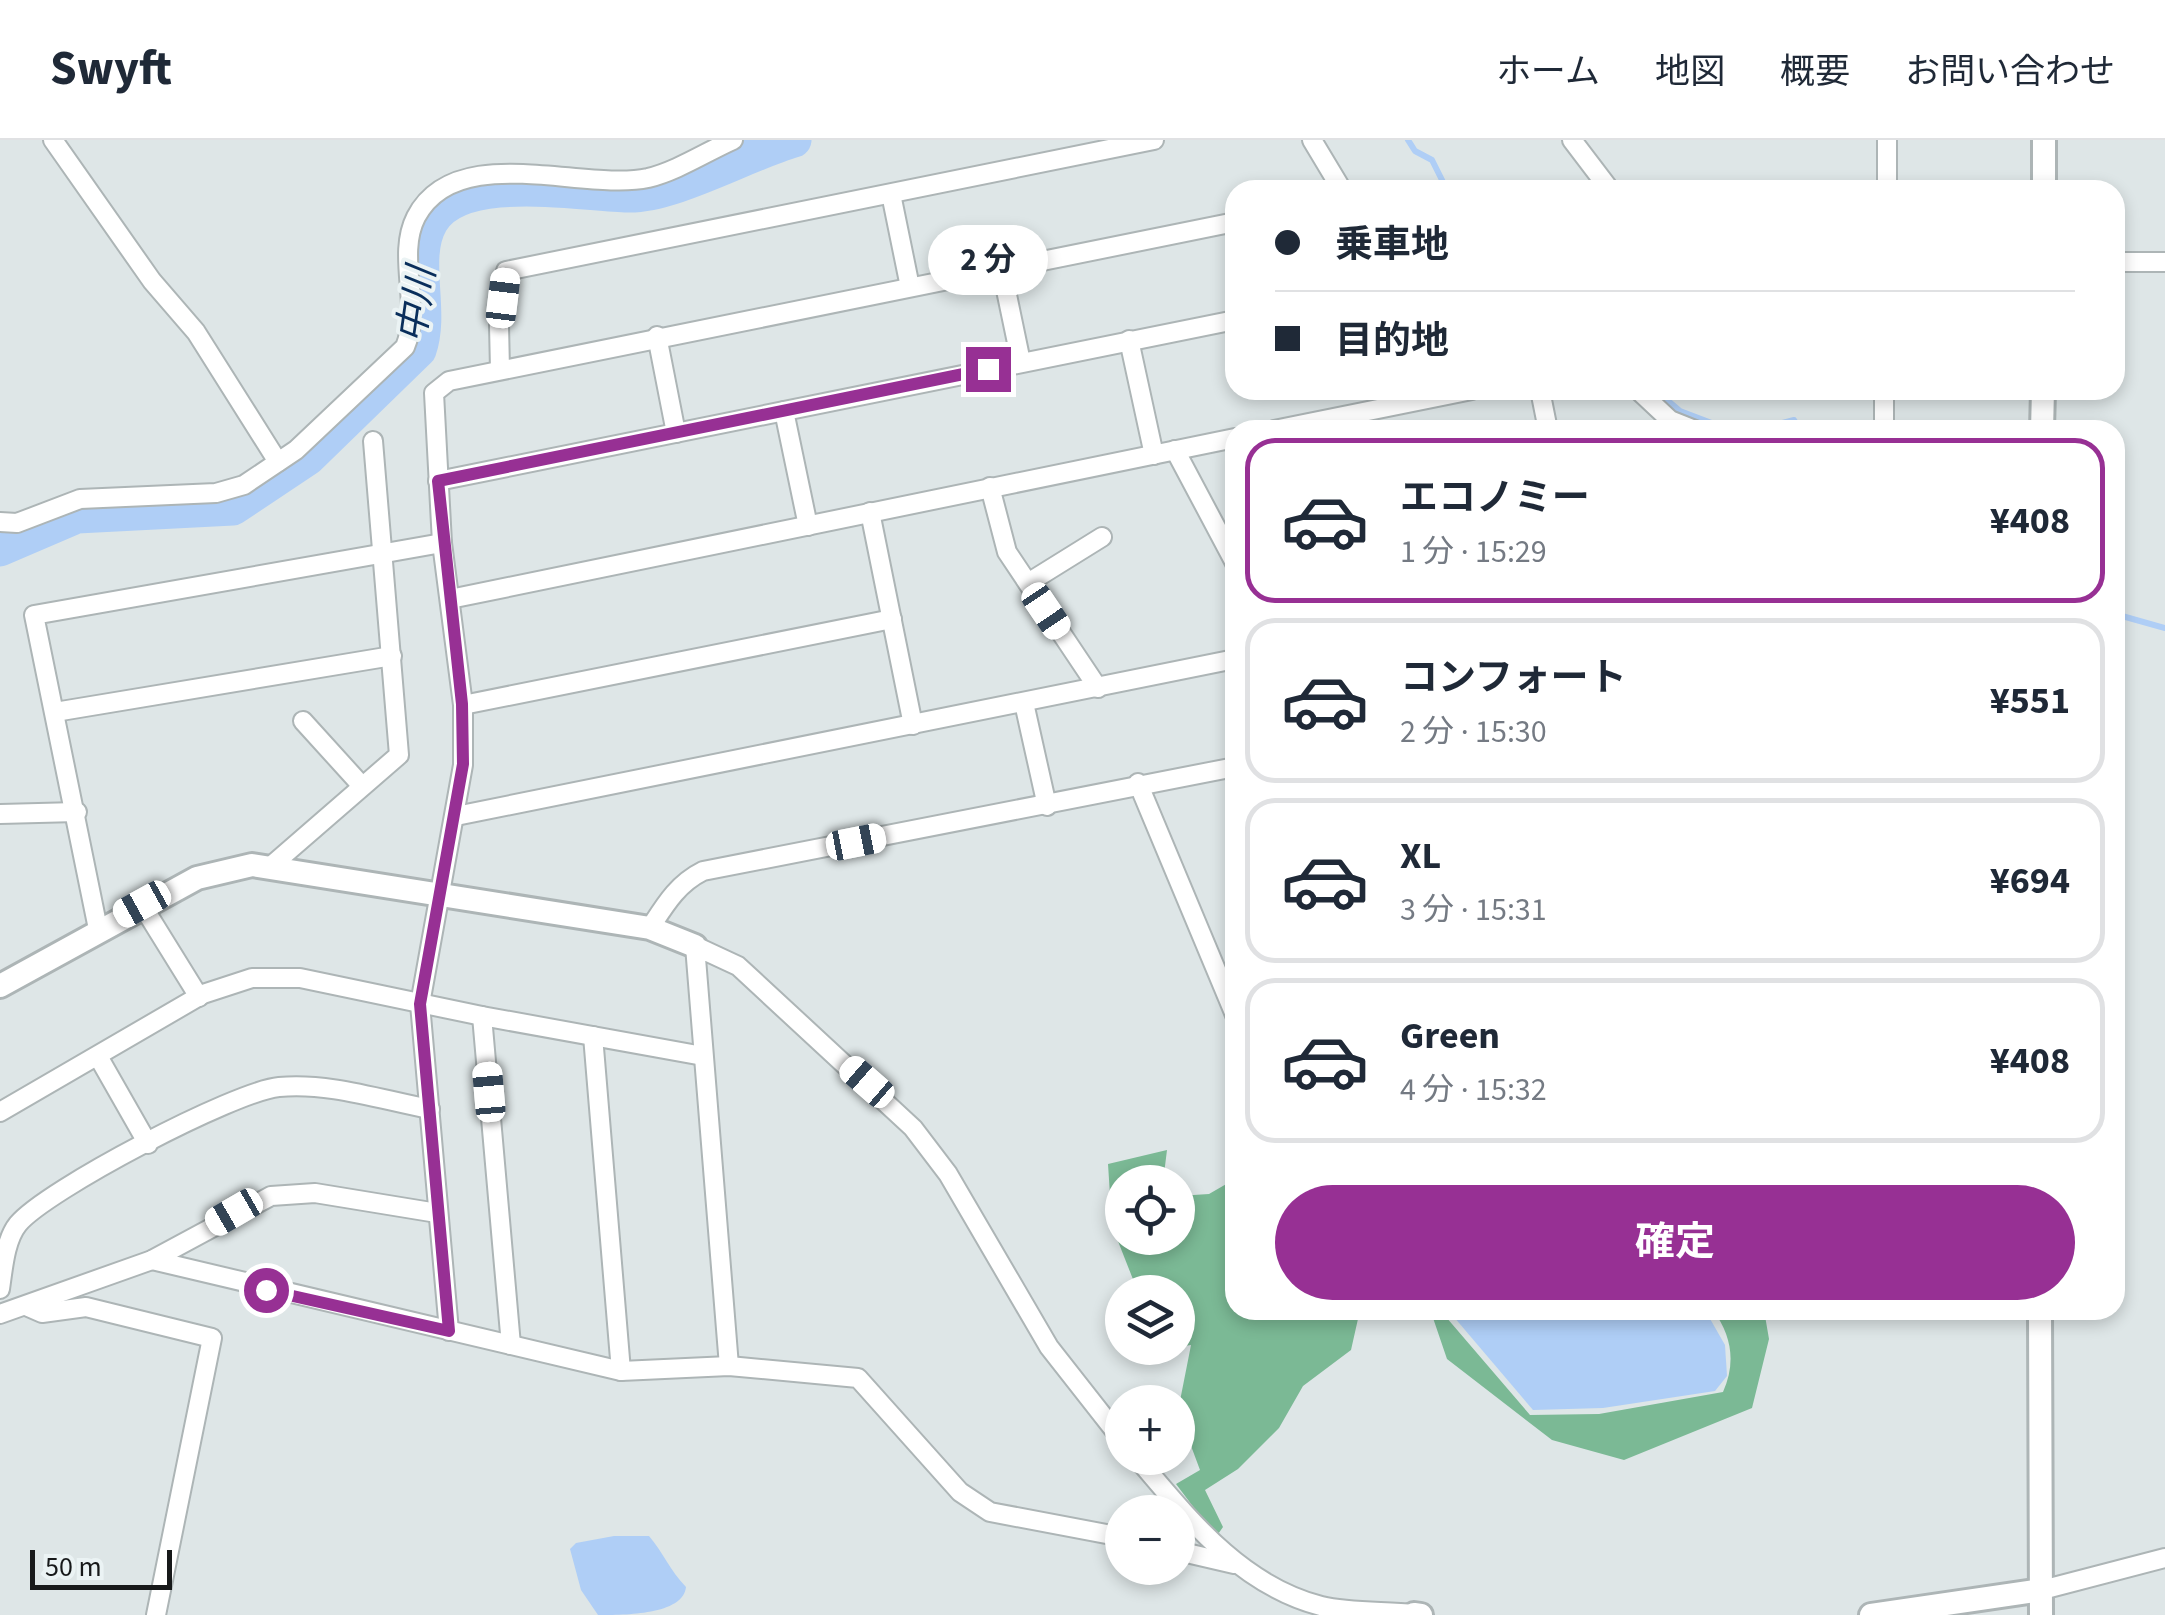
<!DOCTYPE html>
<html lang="ja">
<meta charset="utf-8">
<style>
:root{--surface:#fff;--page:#f2f2f3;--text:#1f2937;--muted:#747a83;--line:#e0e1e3;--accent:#973094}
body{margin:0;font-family:"Source Sans 3","Noto Sans JP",sans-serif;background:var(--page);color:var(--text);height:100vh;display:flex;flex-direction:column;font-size:38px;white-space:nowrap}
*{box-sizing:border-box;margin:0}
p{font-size:32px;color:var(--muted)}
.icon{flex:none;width:55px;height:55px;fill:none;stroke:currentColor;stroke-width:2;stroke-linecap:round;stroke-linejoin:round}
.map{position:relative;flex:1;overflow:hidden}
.side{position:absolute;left:1225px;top:280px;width:900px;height:900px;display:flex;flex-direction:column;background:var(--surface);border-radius:30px;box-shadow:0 5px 15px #0003}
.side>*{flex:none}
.banner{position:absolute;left:1225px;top:40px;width:900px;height:220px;border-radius:30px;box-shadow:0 5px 15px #0003;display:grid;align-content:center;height:220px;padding:0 50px;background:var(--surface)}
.buttons{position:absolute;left:1105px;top:1025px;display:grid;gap:20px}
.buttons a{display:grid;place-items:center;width:90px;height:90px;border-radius:50%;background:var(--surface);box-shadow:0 5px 15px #0003;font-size:50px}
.scale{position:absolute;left:30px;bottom:25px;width:142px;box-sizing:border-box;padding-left:10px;border:5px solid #17191a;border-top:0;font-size:28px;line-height:35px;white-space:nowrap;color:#17191a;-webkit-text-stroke:8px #ebf3f4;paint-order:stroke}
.end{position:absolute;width:45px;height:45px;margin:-22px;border:12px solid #973094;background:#fff;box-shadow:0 0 0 5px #fff}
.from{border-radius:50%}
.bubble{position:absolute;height:70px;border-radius:35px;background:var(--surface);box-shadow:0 5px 15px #0003;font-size:32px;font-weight:700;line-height:70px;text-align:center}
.car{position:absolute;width:30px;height:60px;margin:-30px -15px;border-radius:12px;box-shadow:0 0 8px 2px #0007;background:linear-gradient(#fff 24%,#345 0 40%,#fff 0 76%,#345 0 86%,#fff 0)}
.banner b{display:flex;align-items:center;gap:35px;height:95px;font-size:38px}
.banner b+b{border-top:2px solid var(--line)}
.banner i{width:25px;height:25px;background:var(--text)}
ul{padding:18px 0 0;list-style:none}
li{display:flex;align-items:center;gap:30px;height:165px;margin:0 20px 15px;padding:0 30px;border:5px solid var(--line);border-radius:30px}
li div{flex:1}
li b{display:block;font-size:38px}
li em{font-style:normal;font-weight:700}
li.active{border-color:var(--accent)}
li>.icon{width:90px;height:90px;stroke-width:1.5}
.button{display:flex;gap:20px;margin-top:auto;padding:20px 50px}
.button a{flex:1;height:115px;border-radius:60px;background:var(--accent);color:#fff;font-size:40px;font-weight:700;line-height:115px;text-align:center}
header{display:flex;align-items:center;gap:60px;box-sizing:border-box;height:140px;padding:0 50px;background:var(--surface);border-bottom:2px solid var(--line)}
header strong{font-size:48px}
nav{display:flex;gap:55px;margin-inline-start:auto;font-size:35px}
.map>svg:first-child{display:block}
</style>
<header>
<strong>Swyft</strong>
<nav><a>ホーム</a><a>地図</a><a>概要</a><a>お問い合わせ</a></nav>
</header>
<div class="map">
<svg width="2165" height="1475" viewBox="0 0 2165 1475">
<rect width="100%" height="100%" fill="#dee6e7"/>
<g fill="#7bb995">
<path d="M1167,1010L1163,1042H1122V1098H1178V1056L1209,1054L1235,1039V1170H1360L1351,1210L1303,1246L1279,1288L1238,1329L1205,1350L1223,1387L1216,1397L1176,1344L1200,1330L1178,1271L1191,1205L1178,1207V1194L1183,1192L1178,1152H1138L1112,1086L1108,1024Z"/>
<path d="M1414,1170H1440L1530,1275L1599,1274L1723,1252C1736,1223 1732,1196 1713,1170H1764L1769,1199L1752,1268L1624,1320L1552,1300L1447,1219L1432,1175Z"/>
</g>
<g fill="#afcef6">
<path d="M1448,1170H1705L1725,1205L1727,1236L1715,1251L1603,1268L1533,1270Z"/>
<path d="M614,1396H649C663,1412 670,1431 686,1447C683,1475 625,1475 598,1475L581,1450L570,1409L576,1403Z"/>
</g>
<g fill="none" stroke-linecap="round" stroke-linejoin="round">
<g stroke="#afcef6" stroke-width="6">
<path d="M1408,0L1415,11L1432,20L1447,50"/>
<path d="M1660,254L1680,271L1730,290"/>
<path d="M1756,290L1794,280L1800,290"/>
<path d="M2115,474L2165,488"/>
</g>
<path stroke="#afcef6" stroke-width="35" d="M0,409L77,376L233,368L308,318L419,210C433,171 410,118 431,82C460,31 578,54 628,55C673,56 746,14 794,0"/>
<g stroke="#adb5b6" stroke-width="22">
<g id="minor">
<path d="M53,0L152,141L196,192L278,322"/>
<path d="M1312,0L1342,50"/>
<path d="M1572,0L1610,50"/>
<path d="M1887,0V50"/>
<path d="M891,54L910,147"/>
<path d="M2115,122H2165"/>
<path d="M1002,131L1021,222"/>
<path d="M657,196L676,293"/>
<path d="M1129,200L1154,315"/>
<path d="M500,230L499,185L506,131L1154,0"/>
<path d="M1540,250L1548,290"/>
<path d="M1638,250L1670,280L1695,290"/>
<path d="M784,271L808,386"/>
<path d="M1274,290L1472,250"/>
<path d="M1884,290V250"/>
<path d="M1175,310L1235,423"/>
<path d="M438,341L1235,180"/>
<path d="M990,347L1007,412L1098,548"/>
<path d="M870,372L913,585"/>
<path d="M0,382L17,383L80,359L216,353L244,345L296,310L405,207C422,167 396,116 416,77C456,0 583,52 648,38C677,31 706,12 733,0"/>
<path d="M1028,443L1102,397"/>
<path d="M450,459L1235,298"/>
<path d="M1024,563L1047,666"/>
<path d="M463,565L892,479"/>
<path d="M55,572L392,516"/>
<path d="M303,581L362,646"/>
<path d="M1138,643L1235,875"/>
<path d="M0,674L77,672"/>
<path d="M456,676L1235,519"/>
<path d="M271,726L399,615L373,301"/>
<path d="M142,765L199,857"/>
<path d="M650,788C665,765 677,744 703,731L1235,627"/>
<path d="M98,789L34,475L442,403"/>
<path d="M593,896L621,1231"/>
<path d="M99,918L148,1004"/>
<path d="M0,972L203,854L252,838H300L482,876"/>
<path d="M152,1120L621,1231L729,1226L858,1238L960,1352L990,1372L1122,1397"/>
<path d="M0,1149C3,1129 5,1100 18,1084C46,1050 235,951 279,947C328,942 382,960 430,969"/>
<path d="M26,1166L42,1173L86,1167L212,1198L156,1475"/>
<path d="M0,1174L152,1120L271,1056L315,1053L437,1073"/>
<path d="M449,1191L420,864L463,625V565L442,403L434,253L449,241L1235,82"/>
<path d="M511,1205L482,876L703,916"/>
<path d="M729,1226L695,806L738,826L913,988L948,1034L1049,1207L1122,1300"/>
<path d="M1137,1318C1189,1379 1240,1445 1321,1466C1350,1473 1384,1471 1414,1474"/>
<path d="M1178,1411L1234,1424"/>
<path d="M2042,1450L2165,1418"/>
</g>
</g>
<g stroke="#adb5b6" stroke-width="28">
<g id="tertiary">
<path d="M2044,50V0"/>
<path d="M2042,290L2043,250"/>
<path d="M0,846L197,738L252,725L650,788L695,806"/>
<path d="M2040,1170L2041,1475"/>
<path d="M1414,1474L1421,1475"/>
<path d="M1871,1475L2042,1450"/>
</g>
</g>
<use href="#minor" stroke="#fff" stroke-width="18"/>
<use href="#tertiary" stroke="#fff" stroke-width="22"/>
</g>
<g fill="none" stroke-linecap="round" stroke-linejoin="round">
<path stroke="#973094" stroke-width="12" d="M266,1150L449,1191L420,864L463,624L462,564L438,341L988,229"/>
</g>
<g text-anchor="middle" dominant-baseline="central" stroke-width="8" stroke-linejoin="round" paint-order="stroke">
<g font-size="38" font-style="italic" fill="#092e5b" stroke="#ebf3f4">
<text transform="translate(417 165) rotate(-82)">中川</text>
</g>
</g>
</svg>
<div class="buttons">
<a><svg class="icon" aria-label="locate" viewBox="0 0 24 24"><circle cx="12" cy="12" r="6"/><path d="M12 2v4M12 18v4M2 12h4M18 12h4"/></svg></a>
<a><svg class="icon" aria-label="layers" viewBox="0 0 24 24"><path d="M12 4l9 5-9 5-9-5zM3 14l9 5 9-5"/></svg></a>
<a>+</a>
<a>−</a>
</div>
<div class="scale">50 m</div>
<i class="end from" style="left:266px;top:1150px"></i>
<i class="end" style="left:988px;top:229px"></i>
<div class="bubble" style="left:928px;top:85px;width:120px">2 分</div>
<i class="car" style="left:503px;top:158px;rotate:7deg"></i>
<i class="car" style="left:1046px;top:471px;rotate:146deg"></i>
<i class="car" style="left:856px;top:702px;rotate:79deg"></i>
<i class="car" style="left:142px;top:764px;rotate:241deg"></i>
<i class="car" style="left:867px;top:942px;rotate:311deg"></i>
<i class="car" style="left:489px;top:952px;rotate:355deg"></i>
<i class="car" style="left:234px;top:1072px;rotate:240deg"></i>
<div class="banner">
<b><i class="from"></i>乗車地</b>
<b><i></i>目的地</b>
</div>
<section class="side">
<ul>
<li class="active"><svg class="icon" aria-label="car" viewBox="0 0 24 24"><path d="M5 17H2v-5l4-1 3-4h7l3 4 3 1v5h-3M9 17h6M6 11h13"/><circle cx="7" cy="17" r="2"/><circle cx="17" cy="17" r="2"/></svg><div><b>エコノミー</b><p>1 分 · 15:29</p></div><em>¥408</em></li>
<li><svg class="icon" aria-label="car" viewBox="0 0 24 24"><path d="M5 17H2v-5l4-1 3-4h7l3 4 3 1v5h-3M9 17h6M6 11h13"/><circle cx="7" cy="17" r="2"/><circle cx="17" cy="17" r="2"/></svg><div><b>コンフォート</b><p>2 分 · 15:30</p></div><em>¥551</em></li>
<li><svg class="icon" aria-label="car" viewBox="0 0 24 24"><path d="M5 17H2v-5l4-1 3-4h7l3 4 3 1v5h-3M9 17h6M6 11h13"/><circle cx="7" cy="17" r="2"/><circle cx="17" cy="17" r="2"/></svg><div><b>XL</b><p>3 分 · 15:31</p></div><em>¥694</em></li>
<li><svg class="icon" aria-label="car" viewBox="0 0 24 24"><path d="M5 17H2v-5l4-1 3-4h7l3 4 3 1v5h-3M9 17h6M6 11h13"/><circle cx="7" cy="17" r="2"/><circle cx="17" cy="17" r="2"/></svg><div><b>Green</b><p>4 分 · 15:32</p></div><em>¥408</em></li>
</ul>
<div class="button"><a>確定</a></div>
</section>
</div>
